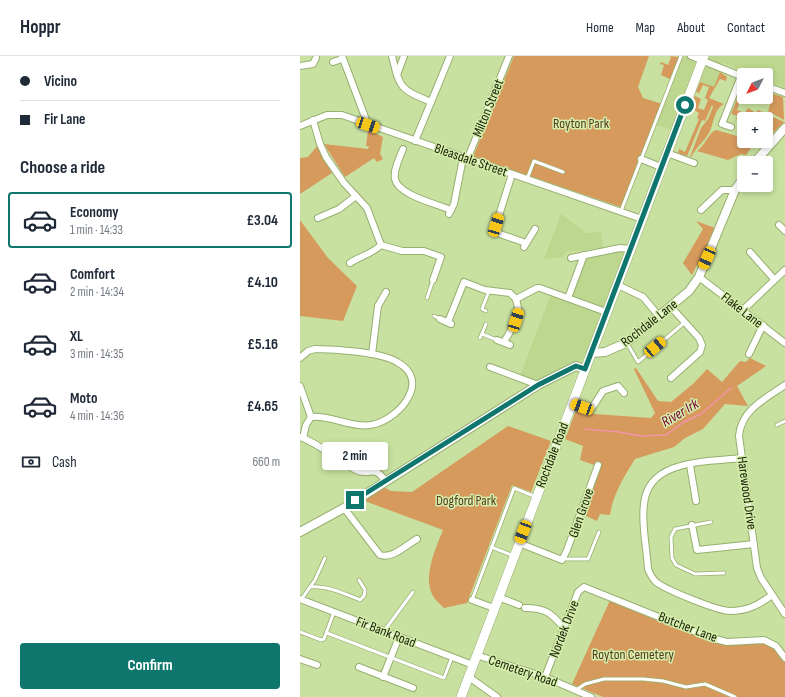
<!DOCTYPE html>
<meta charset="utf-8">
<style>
:root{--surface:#fff;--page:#f2f2f3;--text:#1f2937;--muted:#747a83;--line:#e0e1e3;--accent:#0f766e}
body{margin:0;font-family:"Sofia Sans Condensed",sans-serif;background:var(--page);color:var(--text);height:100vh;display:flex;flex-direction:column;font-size:15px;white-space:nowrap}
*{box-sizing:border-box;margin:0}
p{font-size:13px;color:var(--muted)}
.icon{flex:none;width:22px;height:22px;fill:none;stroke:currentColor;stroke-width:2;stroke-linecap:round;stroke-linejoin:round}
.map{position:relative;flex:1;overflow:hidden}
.side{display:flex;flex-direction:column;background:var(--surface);width:300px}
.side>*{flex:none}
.top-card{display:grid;align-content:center;height:88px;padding:0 20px;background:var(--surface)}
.needle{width:26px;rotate:228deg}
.buttons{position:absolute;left:437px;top:12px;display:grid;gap:8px}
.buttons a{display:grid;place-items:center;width:36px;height:36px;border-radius:4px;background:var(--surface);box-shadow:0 2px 6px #0003;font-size:20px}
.end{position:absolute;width:18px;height:18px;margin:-9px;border:5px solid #0f766e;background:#fff;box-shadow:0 0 0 2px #fff}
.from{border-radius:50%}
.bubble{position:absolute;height:28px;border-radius:4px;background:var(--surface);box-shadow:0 2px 6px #0003;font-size:13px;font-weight:700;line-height:28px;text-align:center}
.car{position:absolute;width:12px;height:24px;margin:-12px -6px;border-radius:5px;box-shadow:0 0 3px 1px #0007;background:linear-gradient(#f5c518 24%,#345 0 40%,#f5c518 0 76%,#345 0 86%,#f5c518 0)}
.top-card b{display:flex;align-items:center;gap:14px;height:38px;font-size:15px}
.top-card b+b{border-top:1px solid var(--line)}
.top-card i{width:10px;height:10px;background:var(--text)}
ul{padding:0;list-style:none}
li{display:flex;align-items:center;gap:12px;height:56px;margin:0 8px 6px;padding:0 12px;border:2px solid transparent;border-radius:4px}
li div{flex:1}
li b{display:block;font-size:15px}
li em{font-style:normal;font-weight:700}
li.current{border-color:var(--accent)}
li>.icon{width:36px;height:36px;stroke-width:1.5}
h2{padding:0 20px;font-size:18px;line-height:48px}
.pay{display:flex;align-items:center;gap:10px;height:44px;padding:0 20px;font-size:15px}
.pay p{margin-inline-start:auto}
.button{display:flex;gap:8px;margin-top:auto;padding:8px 20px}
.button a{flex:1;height:46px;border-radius:4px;background:var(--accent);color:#fff;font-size:16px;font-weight:700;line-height:46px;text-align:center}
header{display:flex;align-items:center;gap:24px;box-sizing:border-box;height:56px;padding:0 20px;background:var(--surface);border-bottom:1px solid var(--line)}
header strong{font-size:19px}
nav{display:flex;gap:22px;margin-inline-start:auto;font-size:14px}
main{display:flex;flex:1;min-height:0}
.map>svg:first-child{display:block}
</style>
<header>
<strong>Hoppr</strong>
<nav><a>Home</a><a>Map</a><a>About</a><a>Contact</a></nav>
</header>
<main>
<section class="side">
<div class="top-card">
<b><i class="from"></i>Vicino</b>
<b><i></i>Fir Lane</b>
</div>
<h2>Choose a ride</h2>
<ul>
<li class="current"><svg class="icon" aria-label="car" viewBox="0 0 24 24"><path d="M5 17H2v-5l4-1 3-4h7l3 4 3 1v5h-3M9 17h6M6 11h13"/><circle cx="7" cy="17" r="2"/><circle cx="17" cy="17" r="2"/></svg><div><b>Economy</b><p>1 min · 14:33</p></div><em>£3.04</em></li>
<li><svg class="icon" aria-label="car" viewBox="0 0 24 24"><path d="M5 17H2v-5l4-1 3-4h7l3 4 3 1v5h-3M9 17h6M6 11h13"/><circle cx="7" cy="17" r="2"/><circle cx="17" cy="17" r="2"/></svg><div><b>Comfort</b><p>2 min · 14:34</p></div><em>£4.10</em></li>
<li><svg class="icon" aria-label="car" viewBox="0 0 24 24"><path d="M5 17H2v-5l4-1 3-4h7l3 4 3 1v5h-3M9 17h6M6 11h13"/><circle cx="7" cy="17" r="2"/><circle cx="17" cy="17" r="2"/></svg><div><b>XL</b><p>3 min · 14:35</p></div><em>£5.16</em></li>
<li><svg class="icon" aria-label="car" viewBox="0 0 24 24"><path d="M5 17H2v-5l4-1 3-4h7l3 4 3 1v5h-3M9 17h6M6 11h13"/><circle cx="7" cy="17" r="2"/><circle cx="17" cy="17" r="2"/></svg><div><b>Moto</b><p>4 min · 14:36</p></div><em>£4.65</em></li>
</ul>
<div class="pay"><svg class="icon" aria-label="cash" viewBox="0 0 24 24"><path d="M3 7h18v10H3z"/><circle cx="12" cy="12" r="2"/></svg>Cash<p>660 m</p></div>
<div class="button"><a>Confirm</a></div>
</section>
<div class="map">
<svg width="485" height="641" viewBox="0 0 485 641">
<rect width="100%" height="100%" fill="#c8e1a0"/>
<g fill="#bdd78f">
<path d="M380,0H485V32L466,24V19H453L423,7L414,32L393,23L371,74L354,68Z"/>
<path d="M261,158L286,177L301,176L303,192L266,196L263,201L244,203Z"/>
<path d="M321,195L325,197L285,302L254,316L239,328L220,320L251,238L270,244L286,200Z"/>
</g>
<g fill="#d69a5d">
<path d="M214,0H349L338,31L343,42L362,48L321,151L173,101Z"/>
<path d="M369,0L379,1L370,23L361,19L364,9L360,8L361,6L368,9L371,1Z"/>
<path d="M420,16L427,21L426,25L420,23L409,42L424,48C414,53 414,66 410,75C405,85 396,91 391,101H390L401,72L408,63L413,51L412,49L405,65L402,64L387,100L378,97L379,93L385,96L399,63L397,62L399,57L394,54L391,50L395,40L401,43L398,52L404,54L408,44L405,42L409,31L403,29L399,37L396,36L400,26L414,31Z"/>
<path d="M444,26V34L437,54L445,57L448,52L456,57L458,54L484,66L466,84V63H444V66L436,63L437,60L431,58Z"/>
<path d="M473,38L483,41L484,64L468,55Z"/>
<path d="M68,74L83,81L80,98L83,103L77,106L74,102L45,121L24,88L68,93L69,90H66Z"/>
<path d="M416,74L444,82V85L455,86L446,99L441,98L428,104L397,95C405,90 408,77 416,74Z"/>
<path d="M17,90L32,117L0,138V102L8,101Z"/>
<path d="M0,164L28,202L57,230L43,265L0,260Z"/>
<path d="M396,165L415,172L399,210L397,209L392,219L383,207L403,173Z"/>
<path d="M450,302L466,310L437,330L448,350L425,348L403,373L385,382L374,391L335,403C324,421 313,438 310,459L300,458L297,465L284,459L300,411L280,404L283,390L265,383L277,352L295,358L351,362L355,357L334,313L336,312L358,345L371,346L394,327L407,313L422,326L440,305L446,306Z"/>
<path d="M208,370L251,385L231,436L212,429L167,547L144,552C140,548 134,543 132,538C123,520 136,491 143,474L62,444L82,430L91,435L112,436Z"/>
<path d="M311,542L412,583L436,588L468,587L476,592L485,603V641H303L272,628Z"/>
</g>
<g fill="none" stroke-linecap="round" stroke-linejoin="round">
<path stroke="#f394aa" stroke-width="1.5" d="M285,373L319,376L341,380L366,379L384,366L401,358L431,332"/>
<g stroke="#98af70" stroke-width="4.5">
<g id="lane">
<path d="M227,123L234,105L263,116"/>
<path d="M321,155L381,0"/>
<path d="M127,242L133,224"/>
<path d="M186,255L182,253L189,235"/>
<path d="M134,260L140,263"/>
<path d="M182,278L197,284"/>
<path d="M180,282L186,268"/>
<path d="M327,287L338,306L384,267"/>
<path d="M477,369L485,365"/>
<path d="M411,466L375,473L371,481L372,502L376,509L395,518L424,517"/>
<path d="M191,491L214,500"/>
<path d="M263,503H288L299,476"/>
<path d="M10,531C26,529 45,538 60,544L64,540L65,534L59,524"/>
<path d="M1,544L15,524L25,502"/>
<path d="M172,544L214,432L236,441"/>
<path d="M84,575L113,536"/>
<path d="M0,576L21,584L24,583L34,556"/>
<path d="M27,577L144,622L152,601"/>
<path d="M276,634L285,628L304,623H343L363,625L386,631L405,628L435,641"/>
</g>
</g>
<g stroke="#98af70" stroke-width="8">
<g id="street">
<path d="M42,0L68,69"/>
<path d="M92,0C100,33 100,33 131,46"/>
<path d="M391,0L443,21"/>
<path d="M33,6L42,3"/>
<path d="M0,10L13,8L16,2"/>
<path d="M97,19L104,0"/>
<path d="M466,30L485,37"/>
<path d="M13,64L20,88L26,101L44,127L67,152L81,189"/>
<path d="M0,70L27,59H42L342,163"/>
<path d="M431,71L422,68L441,20"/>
<path d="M115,85L150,0"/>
<path d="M103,93C100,101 93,114 95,123C98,139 137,148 151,154"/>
<path d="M367,97L394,107"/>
<path d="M341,103L361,111"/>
<path d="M167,104L209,0"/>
<path d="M212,118L195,172L200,178L226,187"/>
<path d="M401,154L422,134H435"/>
<path d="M149,158L154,148L163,102"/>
<path d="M18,162L39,153L56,140"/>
<path d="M479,169L485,175"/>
<path d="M81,189L102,195H124L141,201L133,224"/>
<path d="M224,191L235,173"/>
<path d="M450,196L474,223"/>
<path d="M271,202L320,192L330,193"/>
<path d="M50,207C60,200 72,198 81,189"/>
<path d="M399,221L485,287"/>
<path d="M322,231L343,241L359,260"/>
<path d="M268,242L284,199"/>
<path d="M216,243L237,232H240L306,256"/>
<path d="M370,250L399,282L402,289L400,296L371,322"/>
<path d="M443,254L485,214"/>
<path d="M140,263L151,268"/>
<path d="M148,266L164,226L185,234L210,237L216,243L219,256L215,267L204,286"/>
<path d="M197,284L210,289"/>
<path d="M72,298L78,250L86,236"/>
<path d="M449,298L463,269"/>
<path d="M0,302L8,295L15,293C35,293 81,296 97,306C131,324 101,361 75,368C55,374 32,359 11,361"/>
<path d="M190,311L238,329"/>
<path d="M485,329C465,343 441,354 439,380L457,512L461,522L485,558"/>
<path d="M0,330L11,361"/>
<path d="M272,347L287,353L292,352L303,335L318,330L324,337"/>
<path d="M0,381C17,386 40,406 56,414C69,421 74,407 85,425"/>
<path d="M3,382L6,369L11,361"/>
<path d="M442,402C407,406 348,403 344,448C341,469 347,492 348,513C350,518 352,522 356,526C366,534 418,555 430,555C447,555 459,549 472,539"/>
<path d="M390,409L396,445"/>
<path d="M44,452L80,499C93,503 106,489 117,483"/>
<path d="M392,469L397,494L454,488"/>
<path d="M219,487L262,504L267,494L298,409"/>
<path d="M198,541L219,549"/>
<path d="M0,543L173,609"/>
<path d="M172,544L194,552"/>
<path d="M225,552C246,552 251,557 264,572"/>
<path d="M176,599L245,621L291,641"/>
<path d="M0,603L17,609"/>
<path d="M59,611L113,632"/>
<path d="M83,621L99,581"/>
<path d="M169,621L197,641"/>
<path d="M245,621L278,536L284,531L411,582L427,586L464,584L476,590L485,602"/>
</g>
</g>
<g stroke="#98af70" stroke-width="10">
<g id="secondary">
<path d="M454,107L485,72"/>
<path d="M291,297L305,296L326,287L389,235L399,221L435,134L444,121"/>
<path d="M0,476L44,452L238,329L276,310L285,313"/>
</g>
</g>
<g stroke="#98af70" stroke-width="10">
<path id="primary" d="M161,641L404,0"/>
</g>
<use href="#lane" stroke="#fff" stroke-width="3"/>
<use href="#street" stroke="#fff" stroke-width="6"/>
<use href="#secondary" stroke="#fff" stroke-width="8"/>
<use href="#primary" stroke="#fff" stroke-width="9"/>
</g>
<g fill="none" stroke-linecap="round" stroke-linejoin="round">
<path stroke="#0f766e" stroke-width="5" d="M55,444L238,329L276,310L285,313L385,49"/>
</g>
<g text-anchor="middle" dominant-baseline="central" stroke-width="3" stroke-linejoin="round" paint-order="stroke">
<g font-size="14" fill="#171f06" stroke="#d5eeac">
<text transform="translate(188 52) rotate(-68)">Milton Street</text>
<text transform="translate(171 104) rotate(19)">Bleasdale Street</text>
<text transform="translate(442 254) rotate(38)">Flake Lane</text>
<text transform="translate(349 267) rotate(-38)">Rochdale Lane</text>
<text transform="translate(252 399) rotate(-69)">Rochdale Road</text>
<text transform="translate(447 437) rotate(82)">Harewood Drive</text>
<text transform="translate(281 457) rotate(-71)">Glen Grove</text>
<text transform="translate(388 571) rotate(21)">Butcher Lane</text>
<text transform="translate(264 573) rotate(-69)">Nordek Drive</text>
<text transform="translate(86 576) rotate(21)">Fir Bank Road</text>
<text transform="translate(223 615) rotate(19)">Cemetery Road</text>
</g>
<g font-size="14" fill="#573b1e" stroke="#d5eeac">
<text x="281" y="67">Royton Park</text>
<text x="166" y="444">Dogford Park</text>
<text x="333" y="598">Royton Cemetery</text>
</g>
<g font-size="15" font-style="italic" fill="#780235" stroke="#d5eeac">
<text transform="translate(380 357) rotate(-31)">River Irk</text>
</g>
</g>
</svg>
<div class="buttons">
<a><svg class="needle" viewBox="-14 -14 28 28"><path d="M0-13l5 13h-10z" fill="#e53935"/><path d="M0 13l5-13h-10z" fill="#747a83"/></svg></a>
<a>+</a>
<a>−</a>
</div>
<i class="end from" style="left:385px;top:49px"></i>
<i class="end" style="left:55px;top:444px"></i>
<div class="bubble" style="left:22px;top:386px;width:66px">2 min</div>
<i class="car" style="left:68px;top:69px;rotate:108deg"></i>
<i class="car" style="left:196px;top:169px;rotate:17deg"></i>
<i class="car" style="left:407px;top:202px;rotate:204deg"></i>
<i class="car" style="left:216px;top:264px;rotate:17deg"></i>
<i class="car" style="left:355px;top:291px;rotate:50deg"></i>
<i class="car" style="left:282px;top:351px;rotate:290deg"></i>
<i class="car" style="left:223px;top:476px;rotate:201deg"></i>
</div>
</main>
